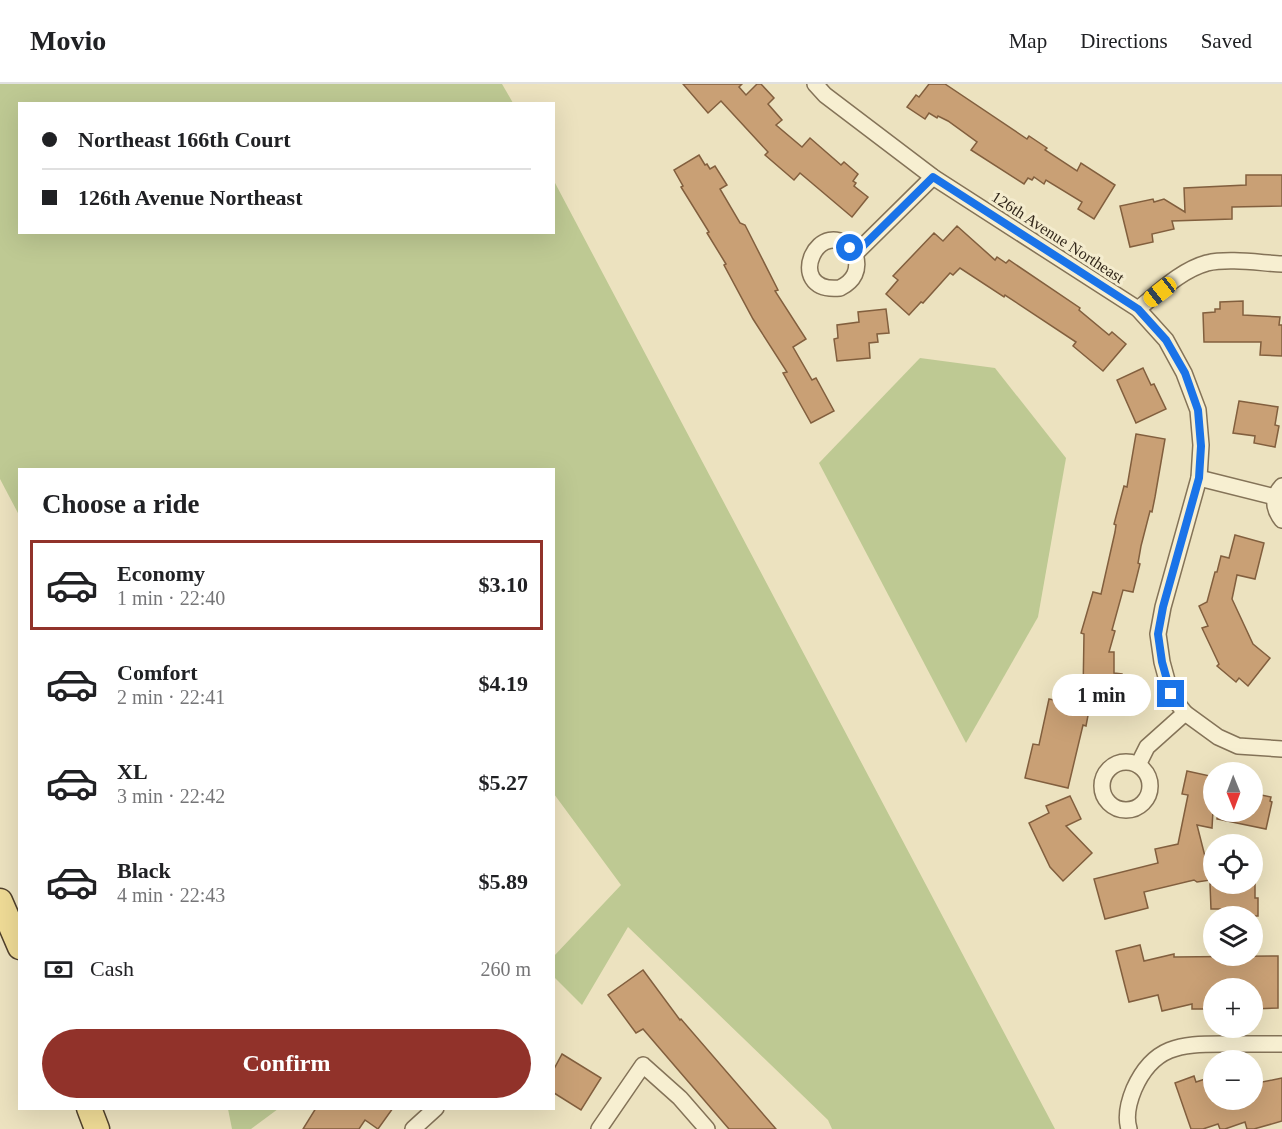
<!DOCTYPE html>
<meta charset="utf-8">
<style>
:root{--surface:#fff;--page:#f2f2f2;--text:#202124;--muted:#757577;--line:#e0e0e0;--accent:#91322a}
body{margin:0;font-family:"Times New Roman",serif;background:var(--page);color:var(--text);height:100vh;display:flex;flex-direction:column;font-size:22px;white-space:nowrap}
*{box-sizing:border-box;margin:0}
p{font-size:20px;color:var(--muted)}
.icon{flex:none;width:33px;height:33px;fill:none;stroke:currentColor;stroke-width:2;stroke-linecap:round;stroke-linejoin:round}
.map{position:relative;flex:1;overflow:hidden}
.side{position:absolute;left:18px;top:384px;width:537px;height:642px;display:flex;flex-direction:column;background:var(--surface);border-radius:0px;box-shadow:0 6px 24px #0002}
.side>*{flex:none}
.hud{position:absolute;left:18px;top:18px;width:537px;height:132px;border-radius:0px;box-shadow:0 6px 24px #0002;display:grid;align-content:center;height:132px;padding:0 24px;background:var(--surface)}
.needle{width:39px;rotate:179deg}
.buttons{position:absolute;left:1203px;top:678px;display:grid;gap:12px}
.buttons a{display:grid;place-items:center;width:60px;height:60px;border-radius:50%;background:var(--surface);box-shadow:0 6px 24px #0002;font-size:30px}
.end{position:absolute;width:27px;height:27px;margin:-14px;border:8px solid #1a73e8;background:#fff;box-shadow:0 0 0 3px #fff}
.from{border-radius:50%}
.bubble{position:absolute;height:42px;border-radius:21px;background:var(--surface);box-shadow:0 6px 24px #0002;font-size:20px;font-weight:800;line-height:42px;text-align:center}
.car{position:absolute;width:18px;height:36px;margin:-18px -9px;border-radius:8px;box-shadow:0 0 4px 2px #0007;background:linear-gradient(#f5c518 24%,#345 0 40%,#f5c518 0 76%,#345 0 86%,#f5c518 0)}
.hud b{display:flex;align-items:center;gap:21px;height:57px;font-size:22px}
.hud b+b{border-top:2px solid var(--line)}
.hud i{width:15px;height:15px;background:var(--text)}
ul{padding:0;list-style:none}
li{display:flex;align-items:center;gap:18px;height:90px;margin:0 12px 9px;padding:0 12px;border:3px solid transparent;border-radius:0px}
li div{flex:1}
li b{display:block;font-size:22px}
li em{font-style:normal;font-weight:800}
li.on{border-color:var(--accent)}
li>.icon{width:54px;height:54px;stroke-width:1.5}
h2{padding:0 24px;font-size:27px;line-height:72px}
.pay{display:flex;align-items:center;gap:15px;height:66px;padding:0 24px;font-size:22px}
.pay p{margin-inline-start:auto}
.button{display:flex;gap:12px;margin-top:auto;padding:12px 24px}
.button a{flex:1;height:69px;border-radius:36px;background:var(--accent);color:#fff;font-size:24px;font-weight:800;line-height:69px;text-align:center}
header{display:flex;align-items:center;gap:36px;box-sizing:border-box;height:84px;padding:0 30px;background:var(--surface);border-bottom:2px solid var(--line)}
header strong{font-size:28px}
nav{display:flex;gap:33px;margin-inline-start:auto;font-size:21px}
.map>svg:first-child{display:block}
</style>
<header>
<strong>Movio</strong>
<nav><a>Map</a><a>Directions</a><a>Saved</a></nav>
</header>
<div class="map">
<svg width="1282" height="1045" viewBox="0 0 1282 1045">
<rect width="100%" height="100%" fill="#ece2bf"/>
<g fill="#bec993">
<path d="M0,0H502L513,19L20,20V148H554V97L1055,1045H832L828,1036L628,843L582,921L554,893V872L621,801L554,710V386H20L19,431L0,395Z"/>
<path d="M920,274L995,284L1066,374L1038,533L966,659L819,379Z"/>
<path d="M228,1025V1024L278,1025L251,1045H232Z"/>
</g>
<g fill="#c9a075" stroke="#825f3e" stroke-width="1.5">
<path d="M683,0H742L739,3L746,11L757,0H761L774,14L768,20L782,36L776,41L802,63L810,54L841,81L844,78L858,90L853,97L856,99L854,102L868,113L852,133L800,89L794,96L765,71L768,68L721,17L708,29Z"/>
<path d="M929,0H945L1027,55L1029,52L1047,64L1045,66L1077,87L1081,79L1115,101L1094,135L1078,125L1082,118L1046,96L1044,100L1034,93L1032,96L1028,94L1024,100L971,66L977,58L948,37L938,32L937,34L929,29L925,35L907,23L916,11L919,13Z"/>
<path d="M699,71L705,81L707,80L710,85L715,82L727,101L720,105L740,139L745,141L778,206L775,207L806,255L793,263L812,296L816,294L834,327L811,339L783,289L787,288L753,235L724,181L726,180L707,149L709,148L681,103L683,102L674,86Z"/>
<path d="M1246,91H1282V122L1232,123V135L1172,137L1174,145L1152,150L1153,158L1130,163L1120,122L1153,115L1154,118L1164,115L1185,128L1184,104L1246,101Z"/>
<path d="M957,142L995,176L997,173L1006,179L1009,176L1080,224L1079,226L1109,251L1112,248L1126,260L1103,287L1073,262L1076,258L1005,211L1004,213L960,184L953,191L950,189L923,219L921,218L909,231L886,210L898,196L893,192L934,149L943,157Z"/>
<path d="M1243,217V231L1280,233L1279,241H1282V272L1260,271L1261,258H1204L1203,229L1215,228V225H1220V218Z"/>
<path d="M886,225L889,249L877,250L878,258L869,259L870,274L837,277L834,255L838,254L837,241L859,238L858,228Z"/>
<path d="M1143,284L1151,301L1154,300L1166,325L1136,339L1117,296Z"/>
<path d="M1239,317L1278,323L1275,341L1279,342L1275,363L1254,359L1255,352L1233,349Z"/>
<path d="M1136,350L1165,355L1155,413L1152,428L1150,427L1141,462L1138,479L1140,480L1133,508L1123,506L1112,546L1115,547L1109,568H1114V589L1122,590V611L1083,610L1084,550L1081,549L1093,508L1101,510L1115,448L1116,441L1114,440L1124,402L1127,403Z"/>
<path d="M1235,451L1264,459L1255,495L1237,491L1232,515L1253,560L1270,574L1248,602L1239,594L1236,598L1217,582L1219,580L1202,544L1208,542L1199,522L1207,518L1215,488H1217L1221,472L1229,474Z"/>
<path d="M1049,615L1068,619L1069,616L1090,621L1086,642L1083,641L1068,704L1025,694L1033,660L1039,661Z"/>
<path d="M1187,687L1210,692L1207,707L1214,709L1212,744L1197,741L1211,796L1197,798L1194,796L1144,808L1148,824L1105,835L1094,795L1158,779L1155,765L1178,760L1188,711L1182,710Z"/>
<path d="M1252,709L1271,713L1270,717L1272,718L1266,745L1217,735L1218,728H1252Z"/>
<path d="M1070,712L1081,735L1066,742L1092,769L1063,797L1050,783L1029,739L1049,729L1046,722Z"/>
<path d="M1210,800H1255V814H1258V832H1222V825H1211Z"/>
<path d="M1140,861L1144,877L1174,870V873L1278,872V924L1253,925V904H1214V925H1192V920L1162,927L1158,911L1129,918L1116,867Z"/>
<path d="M643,886L680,936L681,935L776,1045H729L643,945L636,949L608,911Z"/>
<path d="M562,970L601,994L581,1026L554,1009V985Z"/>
<path d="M1194,992L1196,998L1214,992V1016H1252V1000L1282,994V1037L1254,1045H1247L1245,1038L1225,1045H1220L1218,1040L1203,1045H1191L1175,999Z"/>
<path d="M316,1024H393L378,1045L365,1036L359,1045H303Z"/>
</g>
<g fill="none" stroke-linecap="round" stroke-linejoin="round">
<g stroke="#847358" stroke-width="18">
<g id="street">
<path d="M815,0L825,11L933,93L1138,225L1166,256L1184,289L1198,326L1201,361L1199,394L1163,523L1158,550L1162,578L1171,611L1185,629L1147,663L1138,681"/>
<path d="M855,170C860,186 854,197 840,204C781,210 820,123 855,170L933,93"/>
<path d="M1138,225C1158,209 1181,186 1207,179C1229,174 1260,179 1282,180"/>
<path d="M1199,394L1275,413"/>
<path d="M1282,402C1272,413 1273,425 1282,436"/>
<path d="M1185,629L1218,653L1238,662L1282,665"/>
<circle cx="1126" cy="702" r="24"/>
<path d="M413,1045L436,1024"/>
<path d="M599,1045L643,981L680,1014L707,1045"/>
<path d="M1129,1045C1125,1032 1129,1017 1134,1005C1153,962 1180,960 1222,960C1242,960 1262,960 1282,960"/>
</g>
</g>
<g stroke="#51412c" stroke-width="27">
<g id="primary">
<path d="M0,817L20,863"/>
<path d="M89,1024L97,1045"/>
</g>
</g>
<use href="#street" stroke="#f7efd1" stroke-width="15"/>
<use href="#primary" stroke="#efdb96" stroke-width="24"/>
</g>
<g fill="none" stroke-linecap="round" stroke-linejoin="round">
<path stroke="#1a73e8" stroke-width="8" d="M850,164L855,170L933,93L1138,225L1166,256L1185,289L1198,326L1201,362L1199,394L1163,523L1158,550L1162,578L1171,610"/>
</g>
<g text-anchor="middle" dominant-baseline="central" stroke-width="6" stroke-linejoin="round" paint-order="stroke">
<g font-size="16" fill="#34291c" stroke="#f4ecce">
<text transform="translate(1058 153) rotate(33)">126th Avenue Northeast</text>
</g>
</g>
</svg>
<div class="buttons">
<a><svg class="needle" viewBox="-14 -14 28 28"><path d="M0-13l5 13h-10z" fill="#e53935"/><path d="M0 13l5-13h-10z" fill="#757577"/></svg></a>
<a><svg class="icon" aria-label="locate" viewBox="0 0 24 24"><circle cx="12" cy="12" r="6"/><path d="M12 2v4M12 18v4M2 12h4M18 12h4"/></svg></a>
<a><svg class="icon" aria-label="layers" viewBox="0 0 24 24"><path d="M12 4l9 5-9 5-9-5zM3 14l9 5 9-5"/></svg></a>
<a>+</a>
<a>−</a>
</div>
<i class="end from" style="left:850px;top:164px"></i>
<i class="end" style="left:1171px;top:610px"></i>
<div class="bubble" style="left:1052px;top:590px;width:99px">1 min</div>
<i class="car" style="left:1160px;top:208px;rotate:232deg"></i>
<div class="hud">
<b><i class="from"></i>Northeast 166th Court</b>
<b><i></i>126th Avenue Northeast</b>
</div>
<section class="side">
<h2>Choose a ride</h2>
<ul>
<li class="on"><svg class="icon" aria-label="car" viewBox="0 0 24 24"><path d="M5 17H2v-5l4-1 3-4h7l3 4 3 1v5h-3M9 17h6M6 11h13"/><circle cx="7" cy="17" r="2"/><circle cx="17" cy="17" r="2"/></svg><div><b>Economy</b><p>1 min · 22:40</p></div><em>$3.10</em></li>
<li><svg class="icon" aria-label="car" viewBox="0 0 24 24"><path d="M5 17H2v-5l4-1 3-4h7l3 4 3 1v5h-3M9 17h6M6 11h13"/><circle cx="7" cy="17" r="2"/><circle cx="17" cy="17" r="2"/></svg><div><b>Comfort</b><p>2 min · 22:41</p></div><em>$4.19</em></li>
<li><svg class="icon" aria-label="car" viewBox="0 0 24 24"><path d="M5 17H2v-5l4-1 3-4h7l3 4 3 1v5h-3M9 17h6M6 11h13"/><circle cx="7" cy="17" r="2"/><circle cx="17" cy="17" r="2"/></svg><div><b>XL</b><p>3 min · 22:42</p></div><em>$5.27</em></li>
<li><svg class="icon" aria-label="car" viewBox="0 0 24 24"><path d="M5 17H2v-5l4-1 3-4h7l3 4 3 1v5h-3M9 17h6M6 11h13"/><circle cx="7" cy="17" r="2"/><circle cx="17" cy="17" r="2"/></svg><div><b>Black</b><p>4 min · 22:43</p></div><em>$5.89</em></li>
</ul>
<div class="pay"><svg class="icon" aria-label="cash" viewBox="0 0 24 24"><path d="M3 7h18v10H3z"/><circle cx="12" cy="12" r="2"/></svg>Cash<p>260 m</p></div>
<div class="button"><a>Confirm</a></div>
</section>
</div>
